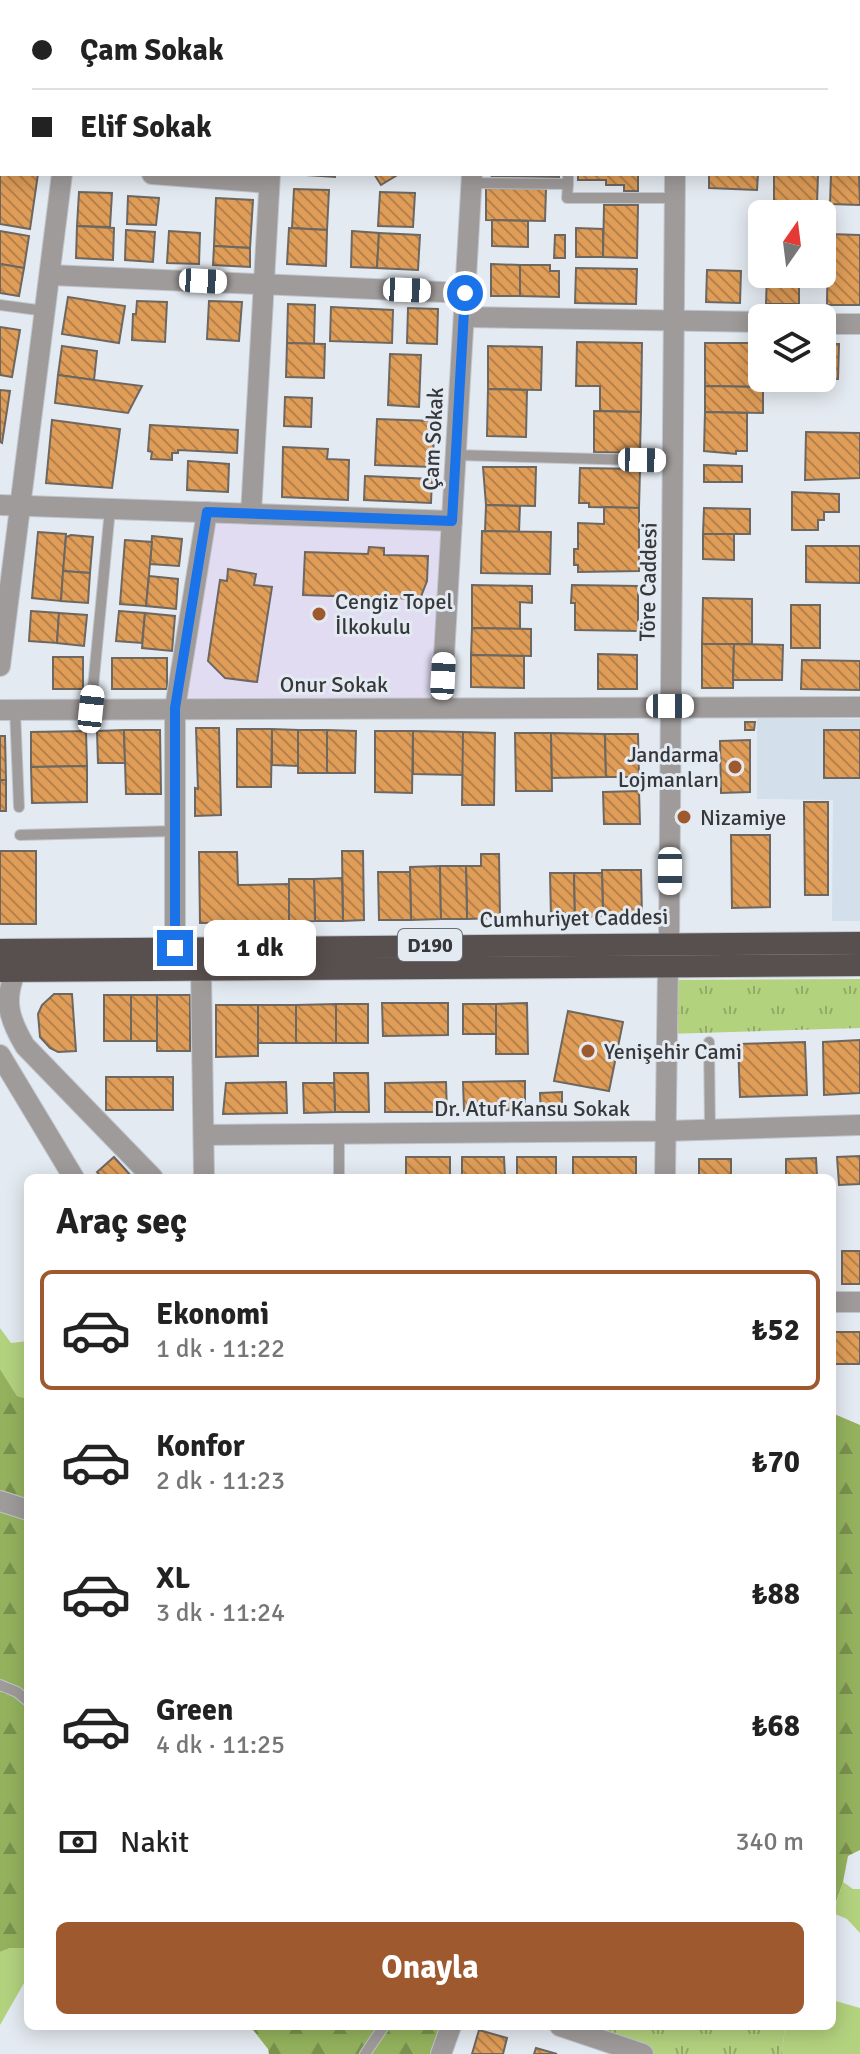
<!DOCTYPE html>
<html lang="tr">
<meta charset="utf-8">
<style>
:root{--surface:#fff;--page:#f2f2f2;--text:#222;--muted:#767676;--line:#e0e0e0;--accent:#9e592e}
body{margin:0;font-family:Signika,sans-serif;background:var(--page);color:var(--text);height:100vh;display:flex;flex-direction:column;font-size:30px;white-space:nowrap}
*{box-sizing:border-box;margin:0}
p{font-size:26px;color:var(--muted)}
.icon{flex:none;width:44px;height:44px;fill:none;stroke:currentColor;stroke-width:2;stroke-linecap:round;stroke-linejoin:round}
.map{position:relative;flex:1;overflow:hidden}
.panel{position:absolute;left:24px;top:1174px;width:812px;height:856px;display:flex;flex-direction:column;background:var(--surface);border-radius:12px;box-shadow:0 4px 20px #0003}
.panel>*{flex:none}
.hud{position:absolute;left:0px;top:0px;width:860px;height:176px;box-shadow:0 4px 20px #0003;display:grid;align-content:center;height:176px;padding:0 32px;background:var(--surface)}
.needle{width:52px;rotate:14deg}
.buttons{position:absolute;left:748px;top:200px;display:grid;gap:16px}
.buttons a{display:grid;place-items:center;width:88px;height:88px;border-radius:12px;background:var(--surface);box-shadow:0 4px 20px #0003;font-size:40px}
.end{position:absolute;width:36px;height:36px;margin:-18px;border:10px solid #1a73e8;background:#fff;box-shadow:0 0 0 4px #fff}
.from{border-radius:50%}
.bubble{position:absolute;height:56px;border-radius:12px;background:var(--surface);box-shadow:0 4px 20px #0003;font-size:26px;font-weight:800;line-height:56px;text-align:center}
.car{position:absolute;width:24px;height:48px;margin:-24px -12px;border-radius:10px;box-shadow:0 0 6px 2px #0007;background:linear-gradient(#fff 24%,#345 0 40%,#fff 0 76%,#345 0 86%,#fff 0)}
.hud b{display:flex;align-items:center;gap:28px;height:76px;font-size:30px}
.hud b+b{border-top:2px solid var(--line)}
.hud i{width:20px;height:20px;background:var(--text)}
ul{padding:0;list-style:none}
li{display:flex;align-items:center;gap:24px;height:120px;margin:0 16px 12px;padding:0 16px;border:4px solid transparent;border-radius:12px}
li div{flex:1}
li b{display:block;font-size:30px}
li em{font-style:normal;font-weight:800}
li.current{border-color:var(--accent)}
li>.icon{width:72px;height:72px;stroke-width:1.5}
h2{padding:0 32px;font-size:36px;line-height:96px}
.pay{display:flex;align-items:center;gap:20px;height:88px;padding:0 32px;font-size:30px}
.pay p{margin-inline-start:auto}
.button{display:flex;gap:16px;margin-top:auto;padding:16px 32px}
.button a{flex:1;height:92px;border-radius:12px;background:var(--accent);color:#fff;font-size:32px;font-weight:800;line-height:92px;text-align:center}
.map>svg:first-child{display:block}
</style>
<div class="map">
<svg width="860" height="2054" viewBox="0 0 860 2054">
<defs>
<pattern id="forest-firs" width="22" height="20" patternUnits="userSpaceOnUse" patternTransform="scale(2)"><rect width="22" height="20" fill="#94b25d"/><path d="M5 1l3.5 6h-7zM16 11l3.5 6h-7z" fill="#7a924e"/></pattern>
<pattern id="park-tufts" width="24" height="20" patternUnits="userSpaceOnUse" patternTransform="scale(2)"><rect width="24" height="20" fill="#b3d27e"/><path d="M3 7l-1-3M5 7V3M7 7l1-3M15 17l-1-3M17 17v-4M19 17l1-3" fill="none" stroke="#92ab68"/></pattern>
<pattern id="building-back-hatch" width="6" height="6" patternUnits="userSpaceOnUse" patternTransform="scale(2)"><rect width="6" height="6" fill="#df9d58"/><path d="M-1 5l2 2M0 0l6 6M5-1l2 2" fill="none" stroke="#b6814a"/></pattern>
</defs>
<rect width="100%" height="100%" fill="#e4eaf1"/>
<path fill="#d3dfeb" d="M757,718L860,719V921H832L833,800L757,799Z"/>
<path fill="#e1dcf2" d="M207,512L452,521L441,708H175Z"/>
<g fill="#b3d27e">
<path d="M0,1328L11,1343L28,1341V1399L17,1396L0,1369Z"/>
<path d="M843,1882L853,1889H860V1933L847,1919L833,1913Z"/>
<path d="M10,1948H28V1976L0,2025V1952Z"/>
<path d="M832,2000L860,2008V2054H782L785,2026H832Z"/>
</g>
<g fill="url(#forest-firs)">
<path d="M0,1369L17,1396L28,1399V1948H10L0,1952Z"/>
<path d="M832,1413L860,1425V1850L848,1856L843,1882L832,1914Z"/>
<path d="M250,2026H451L441,2054H269L268,2049Z"/>
</g>
<g fill="url(#park-tufts)">
<path d="M860,979V1028L667,1034L668,980Z"/>
<path d="M560,2026H785L782,2054H643Z"/>
</g>
<g fill="url(#building-back-hatch)" stroke="#6d6761" stroke-width="2">
<path d="M0,0H31L2,2V10Z"/>
<path d="M258,0H310L258,2Z"/>
<path d="M691,0H737L735,2Z"/>
<path d="M737,0H771L791,1L735,2Z"/>
<path d="M858,12H860L858,73Z"/>
<path d="M1,29H2V82H0Z"/>
<path d="M858,146L860,205L830,204L831,174H858Z"/>
<path d="M0,168L2,174H38L30,229L0,224Z"/>
<path d="M291,174H335V177Z"/>
<path d="M374,174H399L381,185Z"/>
<path d="M493,174H559V177L492,176Z"/>
<path d="M578,174H638V191H624V185H606V180H578Z"/>
<path d="M709,174H758L757,190L709,188Z"/>
<path d="M774,174H818L817,204L774,203Z"/>
<path d="M486,188L546,189L545,221L486,220Z"/>
<path d="M294,189L329,190L327,230L292,228Z"/>
<path d="M79,192L112,193L110,227L77,226Z"/>
<path d="M380,192L415,193L413,227L378,226Z"/>
<path d="M128,196L159,198L156,225L127,224Z"/>
<path d="M216,198L253,200L250,248L214,246Z"/>
<path d="M604,205H638L637,258L603,257Z"/>
<path d="M492,220L528,221V247L492,246Z"/>
<path d="M77,226L114,228L113,260L76,258Z"/>
<path d="M289,228L327,230L326,266L287,264Z"/>
<path d="M576,228L603,229V257H576Z"/>
<path d="M126,230L155,232L153,262L125,260Z"/>
<path d="M0,231L29,236L24,268L0,264Z"/>
<path d="M169,231L200,233L199,264L167,263Z"/>
<path d="M352,231L379,233L377,268L351,267Z"/>
<path d="M379,233L420,235L418,270L377,268Z"/>
<path d="M828,234L860,235V305H827Z"/>
<path d="M555,235H565V258H554Z"/>
<path d="M214,246L250,248V267L213,265Z"/>
<path d="M0,264L24,268L19,296L0,293Z"/>
<path d="M491,264L520,265V296H491Z"/>
<path d="M520,265H550V271H559V297L520,296Z"/>
<path d="M576,268L637,269L636,304L575,303Z"/>
<path d="M707,270L741,271L740,303L706,302Z"/>
<path d="M767,274H799V304H766Z"/>
<path d="M68,297L125,306L119,343L62,334Z"/>
<path d="M137,301L167,302L165,342L132,340L133,314H136Z"/>
<path d="M209,301L242,302L239,341L207,339Z"/>
<path d="M288,304L315,305L314,344L287,343Z"/>
<path d="M331,307L393,310L392,343L330,341Z"/>
<path d="M408,308L438,309L437,344L407,343Z"/>
<path d="M0,327L20,330L12,377L0,375Z"/>
<path d="M577,342L642,343L641,412L600,411V386H576Z"/>
<path d="M287,343L325,344L324,378L286,377Z"/>
<path d="M705,343H762V378L785,380H763V387L705,386Z"/>
<path d="M822,344H839L838,379L804,378H822Z"/>
<path d="M62,346L97,351L94,380L58,375Z"/>
<path d="M488,346L542,347L541,390L488,389Z"/>
<path d="M390,354L421,355L419,407L388,405Z"/>
<path d="M58,375L94,380L142,386L128,413L55,403Z"/>
<path d="M705,386L763,387V413L705,412Z"/>
<path d="M488,389L527,390L526,437L487,436Z"/>
<path d="M0,390L10,391L2,443L0,442Z"/>
<path d="M285,397L312,398L311,427L284,426Z"/>
<path d="M594,411L641,412L640,453L594,452Z"/>
<path d="M705,412L747,413V451H736V454L704,451Z"/>
<path d="M377,419L434,421L433,467L375,465Z"/>
<path d="M52,420L120,429L112,488L46,483Z"/>
<path d="M150,425L238,430L237,453L178,450V453H172V460L151,459L152,452L148,451Z"/>
<path d="M806,432L860,433V478L805,480Z"/>
<path d="M283,447L328,449L327,459L349,460L348,500L282,497Z"/>
<path d="M188,461L229,464L228,492L187,490Z"/>
<path d="M704,465L742,466V482H704Z"/>
<path d="M483,467H536L535,506L486,505Z"/>
<path d="M580,468L640,469L639,508L589,507V503H579Z"/>
<path d="M365,476L432,479L431,503L364,500Z"/>
<path d="M792,492L839,494V512H824V520H818V530H792Z"/>
<path d="M486,505L520,506L519,532L485,531Z"/>
<path d="M604,507L639,508V571L578,572V565H574V549H578V523L604,524Z"/>
<path d="M704,508L750,509V534H703Z"/>
<path d="M482,531L551,532L550,574L481,573Z"/>
<path d="M38,532L66,534L61,601L32,598Z"/>
<path d="M703,534H734V560L703,559Z"/>
<path d="M71,535L93,537L90,573L63,571L66,537Z"/>
<path d="M152,536L182,539L179,566L150,564Z"/>
<path d="M125,540L152,542L146,606L120,604Z"/>
<path d="M806,546H860V583L806,582Z"/>
<path d="M369,547L384,548V555L428,556L427,581L420,599L303,595L305,552L368,554Z"/>
<path d="M228,569L256,574L254,585L272,587L257,682L225,678L208,661L220,580L227,581Z"/>
<path d="M63,571L90,573L88,603L61,601Z"/>
<path d="M149,576L178,579L176,609L146,606Z"/>
<path d="M472,585L532,586V603L520,602V629L472,628Z"/>
<path d="M572,585L638,586V631L575,630V603H571Z"/>
<path d="M703,598L752,599V644H702Z"/>
<rect x="791" y="605" width="29" height="43"/>
<path d="M31,611L59,613L57,643L29,641Z"/>
<path d="M119,611L145,613L142,643L116,641Z"/>
<path d="M59,613L87,615L84,646L57,643Z"/>
<path d="M145,613L175,616L172,651L142,648Z"/>
<path d="M472,628L531,629V656L471,655Z"/>
<path d="M702,644H734L733,688H702Z"/>
<path d="M734,644L783,645L782,680H733Z"/>
<path d="M598,654L637,655V689H598Z"/>
<path d="M471,655L524,656V688L471,687Z"/>
<rect x="53" y="657" width="30" height="32"/>
<rect x="112" y="658" width="55" height="31"/>
<path d="M802,660L860,661V690L801,689Z"/>
<path d="M745,722H755L754,730H745Z"/>
<path d="M196,728H219L221,815L195,816V788L198,789Z"/>
<path d="M237,729H272L271,787H237Z"/>
<path d="M272,729L298,730V766L272,765Z"/>
<path d="M124,730L125,763H98L97,731Z"/>
<path d="M124,730H160L161,794H126Z"/>
<rect x="298" y="730" width="29" height="43"/>
<path d="M327,730L356,731L355,773H327Z"/>
<rect x="824" y="730" width="36" height="48"/>
<path d="M86,731L87,766L31,767V732Z"/>
<path d="M375,731H413L412,793L375,792Z"/>
<path d="M413,731L463,732V775L413,774Z"/>
<path d="M463,732L495,733L494,805H462Z"/>
<path d="M515,733H551L552,791H516Z"/>
<path d="M551,733L605,734L606,777L552,778Z"/>
<path d="M605,734H638L639,777H606Z"/>
<path d="M0,736H5L6,780H0Z"/>
<path d="M750,740V792L721,793L720,741Z"/>
<path d="M87,766V802L32,803L31,767Z"/>
<rect x="0" y="780" width="6" height="31"/>
<path d="M639,791L640,824H604L603,792Z"/>
<path d="M804,802H828V895H805Z"/>
<rect x="679" y="813" width="9" height="8"/>
<path d="M731,835H770V907L732,908Z"/>
<rect x="0" y="851" width="36" height="73"/>
<path d="M342,851H363L364,920L343,921Z"/>
<path d="M199,852H237L238,885L289,884V922L200,923Z"/>
<path d="M481,854H499L500,918L467,919L466,866H481Z"/>
<path d="M440,866L441,919L411,920L410,867Z"/>
<path d="M440,866H466L467,919H441Z"/>
<path d="M602,870H641L642,916H603Z"/>
<path d="M378,872H410L411,920H379Z"/>
<path d="M550,873H574L575,917H551Z"/>
<path d="M574,873H602L603,916L575,917Z"/>
<path d="M342,878L343,921H315L314,879Z"/>
<path d="M289,879H314L315,921L289,922Z"/>
<path d="M54,994H72L76,1051L58,1052L50,1048L40,1037L38,1014L42,1005Z"/>
<rect x="104" y="995" width="27" height="46"/>
<rect x="131" y="995" width="26" height="46"/>
<rect x="157" y="995" width="33" height="56"/>
<path d="M382,1003H448V1035L383,1036Z"/>
<path d="M527,1003L528,1054H496V1004Z"/>
<rect x="336" y="1004" width="32" height="39"/>
<path d="M336,1004V1043H296V1005Z"/>
<rect x="463" y="1004" width="33" height="30"/>
<path d="M216,1005H258V1056L216,1057Z"/>
<rect x="258" y="1005" width="38" height="38"/>
<path d="M568,1011L623,1022L609,1091L554,1081Z"/>
<path d="M860,1040V1093L824,1095L823,1042Z"/>
<path d="M805,1042L807,1095L740,1097L738,1044Z"/>
<path d="M334,1073H368L369,1112H335Z"/>
<rect x="106" y="1077" width="67" height="33"/>
<path d="M525,1081V1110L464,1111L463,1082Z"/>
<path d="M286,1082L287,1113L223,1114L226,1083Z"/>
<path d="M446,1082L447,1112H385V1083Z"/>
<path d="M303,1083H334L335,1112L304,1113Z"/>
<path d="M562,1092V1115L541,1116L540,1093Z"/>
<path d="M860,1156V1184L839,1185L837,1157Z"/>
<path d="M114,1157L133,1178H102L97,1172Z"/>
<rect x="406" y="1157" width="44" height="21"/>
<path d="M462,1157H504L505,1178H462Z"/>
<rect x="517" y="1157" width="39" height="21"/>
<rect x="573" y="1157" width="63" height="21"/>
<path d="M816,1158L817,1178H786V1159Z"/>
<rect x="699" y="1159" width="32" height="19"/>
<rect x="842" y="1251" width="18" height="33"/>
<rect x="832" y="1332" width="28" height="32"/>
<path d="M479,2030L507,2038L503,2054H472Z"/>
<path d="M536,2048L557,2054H534Z"/>
</g>
<g fill="none" stroke-linecap="round" stroke-linejoin="round">
<g stroke="#c1c6cd" stroke-width="12">
<g id="service">
<path d="M804,2L805,0"/>
<path d="M471,183L568,184V174"/>
<path d="M568,184L567,198H675"/>
<path d="M0,305L45,311"/>
<path d="M456,455L673,461"/>
<path d="M91,709L110,509"/>
<path d="M15,710L19,807"/>
<path d="M20,835L175,831"/>
<path d="M709,1042L710,1129"/>
<path d="M339,1178V1133"/>
<path d="M0,1685L17,1692L28,1701"/>
<path d="M365,2054L384,2026"/>
</g>
</g>
<g stroke="#c1c6cd" stroke-width="22">
<g id="minor">
<path d="M200,0L202,2"/>
<path d="M350,0L351,2"/>
<path d="M657,0L659,2"/>
<path d="M83,2L84,0"/>
<path d="M419,2L422,0"/>
<path d="M858,119H860"/>
<path d="M152,174L269,183"/>
<path d="M50,275L465,293"/>
<path d="M464,317L762,322"/>
<path d="M822,324H860"/>
<path d="M0,505L452,521"/>
<path d="M251,514L270,174"/>
<path d="M0,666L62,174"/>
<path d="M441,708L472,174"/>
<path d="M0,710L860,707"/>
<path d="M669,943L675,174"/>
<path d="M175,948V708L207,512"/>
<path d="M201,969L204,1178"/>
<path d="M16,971C3,1000 9,1019 25,1046L153,1178"/>
<path d="M0,1055L74,1178"/>
<path d="M204,1135L666,1131L860,1125"/>
<path d="M665,1178L668,966"/>
<path d="M832,1302H860"/>
<path d="M0,1501L28,1510"/>
<path d="M560,2026L643,2054"/>
<path d="M441,2054L451,2026"/>
</g>
</g>
<g stroke="#c1c6cd" stroke-width="24">
<g id="trunk">
<path d="M0,950L860,943"/>
<path d="M0,971L860,965"/>
</g>
</g>
<use href="#service" stroke="#9f9b9a" stroke-width="10"/>
<use href="#minor" stroke="#9f9b9a" stroke-width="20"/>
<use href="#trunk" stroke="#58504e" stroke-width="22"/>
</g>
<g fill="none" stroke-linecap="round" stroke-linejoin="round">
<path stroke="#1a73e8" stroke-width="10" d="M175,948V708L207,512L452,521L465,293"/>
</g>
<g fill="#9e592e" stroke="#e4eaf1" stroke-width="3">
<circle cx="319" cy="614" r="8"/>
<circle cx="735" cy="767" r="8"/>
<circle cx="684" cy="817" r="8"/>
<circle cx="588" cy="1051" r="8"/>
</g>
<g text-anchor="middle" dominant-baseline="central" stroke-width="6" stroke-linejoin="round" paint-order="stroke">
<rect fill="#e4eaf1" stroke="#6a6d72" stroke-width="2" x="398" y="929" width="64" height="32" rx="6"/>
<g font-size="20" font-weight="bold" fill="#36383b">
<text x="430" y="945">D190</text>
</g>
<g font-size="22" fill="#36383b" stroke="#e4eaf1">
<text transform="translate(433 439) rotate(-87)">Çam Sokak</text>
<text transform="translate(648 582) rotate(-89)">Töre Caddesi</text>
<text x="334" y="684">Onur Sokak</text>
<text transform="translate(574 918) rotate(-1)">Cumhuriyet Caddesi</text>
<text x="532" y="1108">Dr. Atuf Kansu Sokak</text>
</g>
<g font-size="22" fill="#36383b" stroke="#e4eaf1" text-anchor="start">
<text x="335" y="601">Cengiz Topel<tspan x="335" dy="25">İlkokulu</tspan></text>
<text x="719" y="754" text-anchor="end">Jandarma<tspan x="719" dy="25">Lojmanları</tspan></text>
<text x="700" y="817">Nizamiye</text>
<text x="604" y="1051">Yenişehir Cami</text>
</g>
</g>
</svg>
<div class="buttons">
<a><svg class="needle" viewBox="-14 -14 28 28"><path d="M0-13l5 13h-10z" fill="#e53935"/><path d="M0 13l5-13h-10z" fill="#767676"/></svg></a>
<a><svg class="icon" aria-label="layers" viewBox="0 0 24 24"><path d="M12 4l9 5-9 5-9-5zM3 14l9 5 9-5"/></svg></a>
</div>
<i class="end from" style="left:465px;top:293px"></i>
<i class="end" style="left:175px;top:948px"></i>
<div class="bubble" style="left:204px;top:920px;width:112px">1 dk</div>
<i class="car" style="left:203px;top:281px;rotate:93deg"></i>
<i class="car" style="left:407px;top:290px;rotate:92deg"></i>
<i class="car" style="left:642px;top:460px;rotate:91deg"></i>
<i class="car" style="left:443px;top:676px;rotate:3deg"></i>
<i class="car" style="left:670px;top:706px;rotate:90deg"></i>
<i class="car" style="left:91px;top:709px;rotate:6deg"></i>
<i class="car" style="left:670px;top:871px;rotate:180deg"></i>
<div class="hud">
<b><i class="from"></i>Çam Sokak</b>
<b><i></i>Elif Sokak</b>
</div>
<section class="panel">
<h2>Araç seç</h2>
<ul>
<li class="current"><svg class="icon" aria-label="car" viewBox="0 0 24 24"><path d="M5 17H2v-5l4-1 3-4h7l3 4 3 1v5h-3M9 17h6M6 11h13"/><circle cx="7" cy="17" r="2"/><circle cx="17" cy="17" r="2"/></svg><div><b>Ekonomi</b><p>1 dk · 11:22</p></div><em>₺52</em></li>
<li><svg class="icon" aria-label="car" viewBox="0 0 24 24"><path d="M5 17H2v-5l4-1 3-4h7l3 4 3 1v5h-3M9 17h6M6 11h13"/><circle cx="7" cy="17" r="2"/><circle cx="17" cy="17" r="2"/></svg><div><b>Konfor</b><p>2 dk · 11:23</p></div><em>₺70</em></li>
<li><svg class="icon" aria-label="car" viewBox="0 0 24 24"><path d="M5 17H2v-5l4-1 3-4h7l3 4 3 1v5h-3M9 17h6M6 11h13"/><circle cx="7" cy="17" r="2"/><circle cx="17" cy="17" r="2"/></svg><div><b>XL</b><p>3 dk · 11:24</p></div><em>₺88</em></li>
<li><svg class="icon" aria-label="car" viewBox="0 0 24 24"><path d="M5 17H2v-5l4-1 3-4h7l3 4 3 1v5h-3M9 17h6M6 11h13"/><circle cx="7" cy="17" r="2"/><circle cx="17" cy="17" r="2"/></svg><div><b>Green</b><p>4 dk · 11:25</p></div><em>₺68</em></li>
</ul>
<div class="pay"><svg class="icon" aria-label="cash" viewBox="0 0 24 24"><path d="M3 7h18v10H3z"/><circle cx="12" cy="12" r="2"/></svg>Nakit<p>340 m</p></div>
<div class="button"><a>Onayla</a></div>
</section>
</div>
